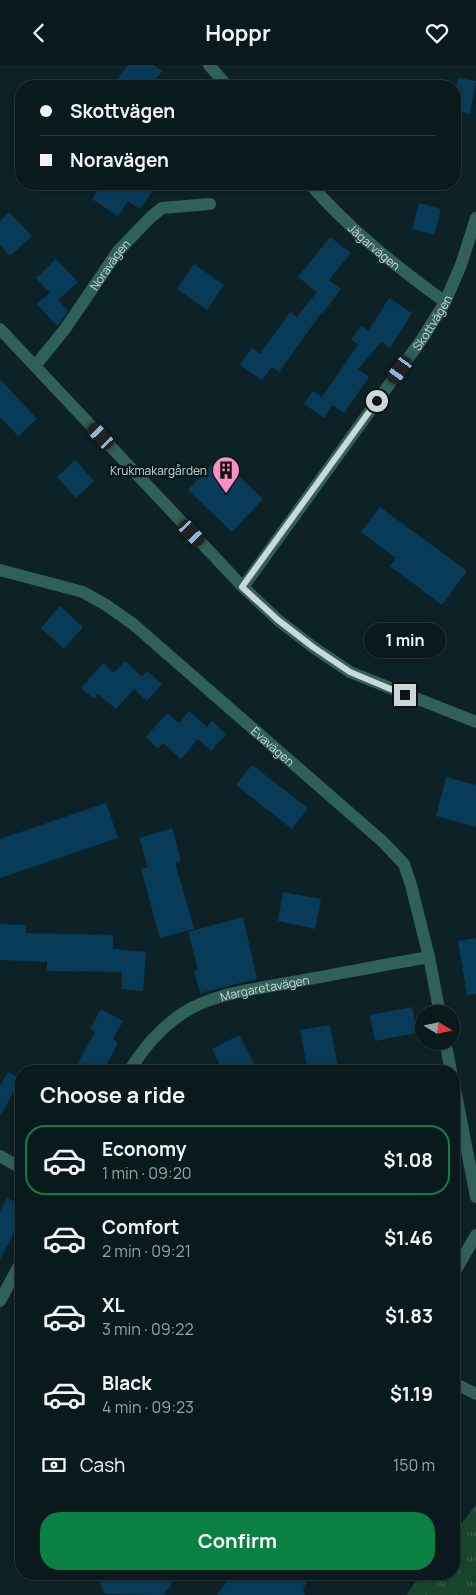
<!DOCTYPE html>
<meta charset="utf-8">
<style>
:root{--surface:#0a1a1c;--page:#182729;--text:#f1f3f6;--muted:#99a1a3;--line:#2a383b;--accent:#0b8043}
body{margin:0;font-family:Manrope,sans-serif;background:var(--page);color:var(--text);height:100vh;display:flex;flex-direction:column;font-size:19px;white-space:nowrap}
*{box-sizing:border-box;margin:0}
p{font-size:16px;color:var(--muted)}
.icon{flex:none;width:28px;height:28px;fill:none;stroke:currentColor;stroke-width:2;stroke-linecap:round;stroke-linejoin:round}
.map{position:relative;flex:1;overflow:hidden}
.drawer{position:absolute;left:15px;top:1000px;width:445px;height:515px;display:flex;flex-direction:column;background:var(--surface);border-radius:20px;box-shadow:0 1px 4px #0004,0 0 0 1px var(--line)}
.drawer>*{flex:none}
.hud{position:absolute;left:15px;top:15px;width:446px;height:110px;border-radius:20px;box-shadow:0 1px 4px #0004,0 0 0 1px var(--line);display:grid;align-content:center;height:110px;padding:0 25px;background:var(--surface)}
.needle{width:32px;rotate:100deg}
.buttons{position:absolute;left:415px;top:940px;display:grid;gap:10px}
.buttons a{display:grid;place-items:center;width:45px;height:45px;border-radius:50%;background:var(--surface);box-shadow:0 1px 4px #0004,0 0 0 1px var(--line);font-size:25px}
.end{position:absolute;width:22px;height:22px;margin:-11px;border:6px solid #cbd8db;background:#111;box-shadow:0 0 0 2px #111}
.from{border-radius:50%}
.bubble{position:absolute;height:35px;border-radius:18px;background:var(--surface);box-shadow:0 1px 4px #0004,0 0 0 1px var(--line);font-size:16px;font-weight:700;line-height:35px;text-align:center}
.car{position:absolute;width:15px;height:30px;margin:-15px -8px;border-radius:6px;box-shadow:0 0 4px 1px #0007;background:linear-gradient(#222 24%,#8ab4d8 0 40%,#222 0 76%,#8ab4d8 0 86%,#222 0)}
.hud b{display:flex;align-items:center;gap:18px;height:48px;font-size:19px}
.hud b+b{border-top:1px solid var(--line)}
.hud i{width:12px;height:12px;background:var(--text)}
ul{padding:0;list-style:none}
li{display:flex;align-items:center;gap:15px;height:70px;margin:0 10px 8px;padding:0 15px;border:2px solid transparent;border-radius:20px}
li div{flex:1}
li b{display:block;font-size:19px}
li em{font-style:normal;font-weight:700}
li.selected{border-color:var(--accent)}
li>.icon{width:45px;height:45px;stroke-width:1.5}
h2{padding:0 25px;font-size:22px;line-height:60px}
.pay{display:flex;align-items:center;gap:12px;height:55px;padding:0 25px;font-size:19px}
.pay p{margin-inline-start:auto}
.action{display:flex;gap:10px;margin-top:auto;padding:10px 25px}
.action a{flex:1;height:58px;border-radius:20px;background:var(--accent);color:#fff;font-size:20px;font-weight:700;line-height:58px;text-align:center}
header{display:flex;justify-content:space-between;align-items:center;height:65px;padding:0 25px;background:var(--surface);font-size:22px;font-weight:700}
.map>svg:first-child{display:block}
</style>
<header><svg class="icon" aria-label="back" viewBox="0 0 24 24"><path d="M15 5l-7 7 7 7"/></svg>Hoppr<svg class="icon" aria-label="heart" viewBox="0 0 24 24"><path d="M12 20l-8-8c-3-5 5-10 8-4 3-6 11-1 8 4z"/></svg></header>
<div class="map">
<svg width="476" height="1530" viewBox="0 0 476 1530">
<defs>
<pattern id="park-tufts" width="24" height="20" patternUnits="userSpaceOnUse" patternTransform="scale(1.25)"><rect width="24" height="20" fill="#18442b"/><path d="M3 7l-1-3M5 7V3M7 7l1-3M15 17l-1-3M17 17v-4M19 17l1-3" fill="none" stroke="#385e49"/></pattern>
</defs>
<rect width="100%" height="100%" fill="#0d2226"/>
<path fill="url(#park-tufts)" d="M476,1440V1530H406L422,1509H454V1468Z"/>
<g fill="#083b57">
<path d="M128,0H153L162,6L152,21H128L118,14Z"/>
<path d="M458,13L476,16L470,49L455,46V26Z"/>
<path d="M102,119H157L140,144L128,136L118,151L92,134Z"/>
<path d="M419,138L441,144L434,170L412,164Z"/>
<path d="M9,147L32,171L10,191L0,180V156Z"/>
<path d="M330,172L351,188L329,215L341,224L323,248L322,247L279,307L272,302L262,315L240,300L252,283L260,289L290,247L297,252L317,227L298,212Z"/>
<path d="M56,194L78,217L58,235L68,246L57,261L37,239L50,228L36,213Z"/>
<path d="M194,199L224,220L207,245L177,224Z"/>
<path d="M389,233L412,248L390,283L381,277L358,304L369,312L344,348L332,340L324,353L304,339L313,326L322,332L358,280L351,274L361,261L368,266Z"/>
<path d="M0,314L37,354L18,371L0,352Z"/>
<path d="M219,392L263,434L232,467L188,425Z"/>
<path d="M75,395L94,416L76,433L57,412Z"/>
<path d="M380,442L467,506L442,540L390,501L396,493L361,467Z"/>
<path d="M60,541L83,562L64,584L41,563Z"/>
<path d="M125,596L142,612L147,606L162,619L147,636L134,624L116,644L98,629L94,634L81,623L103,598L114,608Z"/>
<path d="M189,646L207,662L212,656L226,669L211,686L198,674L181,694L163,678L158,684L146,672L167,648L179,658Z"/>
<path d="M252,700L308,743L292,764L236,720Z"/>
<path d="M446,712L476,720V762L436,751Z"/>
<path d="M106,738L118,773L0,813V774Z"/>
<path d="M172,763L181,796L175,798L194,864L160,873L141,804L148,802L139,773Z"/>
<path d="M283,827L321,834L315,864L278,856Z"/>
<path d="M243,852L257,914L200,928L194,906L198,905L188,867Z"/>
<path d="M0,859L26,860V868L113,870V884L146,887L143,926L121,924L122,907L47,906V897L0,895Z"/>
<path d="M476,873V929L467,930L458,876Z"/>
<path d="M412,942L417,968L375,976L370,950Z"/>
<path d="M101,944L123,956L113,974L118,978L103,1006H85L76,1002L95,967L90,964Z"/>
<path d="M330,960L338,1002L308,1006L300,965Z"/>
<path d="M239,970L258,1006H223L212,984Z"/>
<path d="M8,1007L21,1014L0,1051V1021Z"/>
<path d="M7,1133L21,1140V1155L0,1194V1146Z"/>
<path d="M96,1509H178L164,1530L105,1529Z"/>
<path d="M232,1509H313L303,1523L305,1530H217Z"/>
</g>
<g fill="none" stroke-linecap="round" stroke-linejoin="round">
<g stroke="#316059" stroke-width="12">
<path d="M209,0L227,21"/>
<path id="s1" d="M310,119C349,164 397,202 445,237"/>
<path d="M0,264L243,522L278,555L313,582L350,607L476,657"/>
<path id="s2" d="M35,301L65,264L118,186L151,152L162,143L210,139"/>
<path id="s3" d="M0,505L83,527L106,540L133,559L382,776L404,799L411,820L429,892L440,949"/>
<path id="s4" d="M243,522L422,274L445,237L461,200L476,153"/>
<path d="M445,976L451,1006"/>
<path id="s5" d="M129,1006C144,983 159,964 183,948C214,928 257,924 293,917C338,909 383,900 429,892"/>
<path d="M454,1019L476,1132"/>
<path d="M0,1091L21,1103"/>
<path d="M454,1208L476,1170"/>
<path d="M0,1236L21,1197"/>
<path d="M454,1318L476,1329"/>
</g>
</g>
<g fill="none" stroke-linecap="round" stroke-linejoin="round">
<path stroke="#cbd8db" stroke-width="6" d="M377,336L242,522L278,555L313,582L350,607L405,630"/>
</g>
<defs>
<g id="building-pin" transform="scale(1.4375)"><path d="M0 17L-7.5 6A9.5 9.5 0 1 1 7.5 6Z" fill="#fb8fc3" stroke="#04191c"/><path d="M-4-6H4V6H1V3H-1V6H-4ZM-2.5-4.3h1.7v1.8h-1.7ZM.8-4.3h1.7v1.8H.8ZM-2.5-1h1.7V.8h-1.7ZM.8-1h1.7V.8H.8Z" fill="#111"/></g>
</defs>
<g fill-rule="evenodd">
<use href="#building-pin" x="226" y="405"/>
</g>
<g text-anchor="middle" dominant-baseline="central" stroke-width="5" stroke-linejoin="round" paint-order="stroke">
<g font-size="12" fill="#cbd8db" stroke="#04191c">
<text stroke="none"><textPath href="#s1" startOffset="90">Jägarvägen</textPath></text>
<text stroke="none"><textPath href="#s2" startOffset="126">Noravägen</textPath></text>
<text stroke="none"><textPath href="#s4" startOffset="325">Skottvägen</textPath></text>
<text stroke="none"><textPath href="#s3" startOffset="331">Evavägen</textPath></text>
<text stroke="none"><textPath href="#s5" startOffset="166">Margaretavägen</textPath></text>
</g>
<g font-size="12" fill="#cbd8db" stroke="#04191c" text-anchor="end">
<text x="207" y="405">Krukmakargården</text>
</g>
</g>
</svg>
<div class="buttons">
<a><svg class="needle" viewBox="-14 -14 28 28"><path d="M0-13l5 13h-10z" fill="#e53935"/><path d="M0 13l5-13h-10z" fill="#99a1a3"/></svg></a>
</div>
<i class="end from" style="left:377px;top:336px"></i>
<i class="end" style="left:405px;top:630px"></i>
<div class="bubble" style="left:364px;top:558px;width:82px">1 min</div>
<i class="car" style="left:400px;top:305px;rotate:216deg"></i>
<i class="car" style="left:101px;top:371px;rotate:317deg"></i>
<i class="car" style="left:192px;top:468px;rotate:137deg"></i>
<div class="hud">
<b><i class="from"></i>Skottvägen</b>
<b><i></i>Noravägen</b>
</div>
<section class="drawer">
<h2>Choose a ride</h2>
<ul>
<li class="selected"><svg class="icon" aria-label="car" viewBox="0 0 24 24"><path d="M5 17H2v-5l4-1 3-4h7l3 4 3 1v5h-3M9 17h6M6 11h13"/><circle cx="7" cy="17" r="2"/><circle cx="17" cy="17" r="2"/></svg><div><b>Economy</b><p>1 min · 09:20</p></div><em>$1.08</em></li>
<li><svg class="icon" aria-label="car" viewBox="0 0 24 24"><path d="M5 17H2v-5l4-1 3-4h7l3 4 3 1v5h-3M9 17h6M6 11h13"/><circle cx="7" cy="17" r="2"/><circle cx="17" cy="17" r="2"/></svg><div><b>Comfort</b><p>2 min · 09:21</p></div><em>$1.46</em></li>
<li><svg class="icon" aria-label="car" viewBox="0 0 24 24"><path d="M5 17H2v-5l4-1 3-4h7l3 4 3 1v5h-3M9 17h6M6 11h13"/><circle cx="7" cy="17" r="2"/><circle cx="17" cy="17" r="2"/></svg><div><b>XL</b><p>3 min · 09:22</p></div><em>$1.83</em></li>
<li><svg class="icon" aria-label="car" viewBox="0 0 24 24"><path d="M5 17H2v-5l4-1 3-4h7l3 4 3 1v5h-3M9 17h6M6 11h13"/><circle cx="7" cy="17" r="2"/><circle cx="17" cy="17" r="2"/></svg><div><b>Black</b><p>4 min · 09:23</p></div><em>$1.19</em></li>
</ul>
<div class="pay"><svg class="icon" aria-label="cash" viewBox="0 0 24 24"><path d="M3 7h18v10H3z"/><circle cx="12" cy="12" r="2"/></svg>Cash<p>150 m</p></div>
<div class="action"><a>Confirm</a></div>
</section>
</div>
